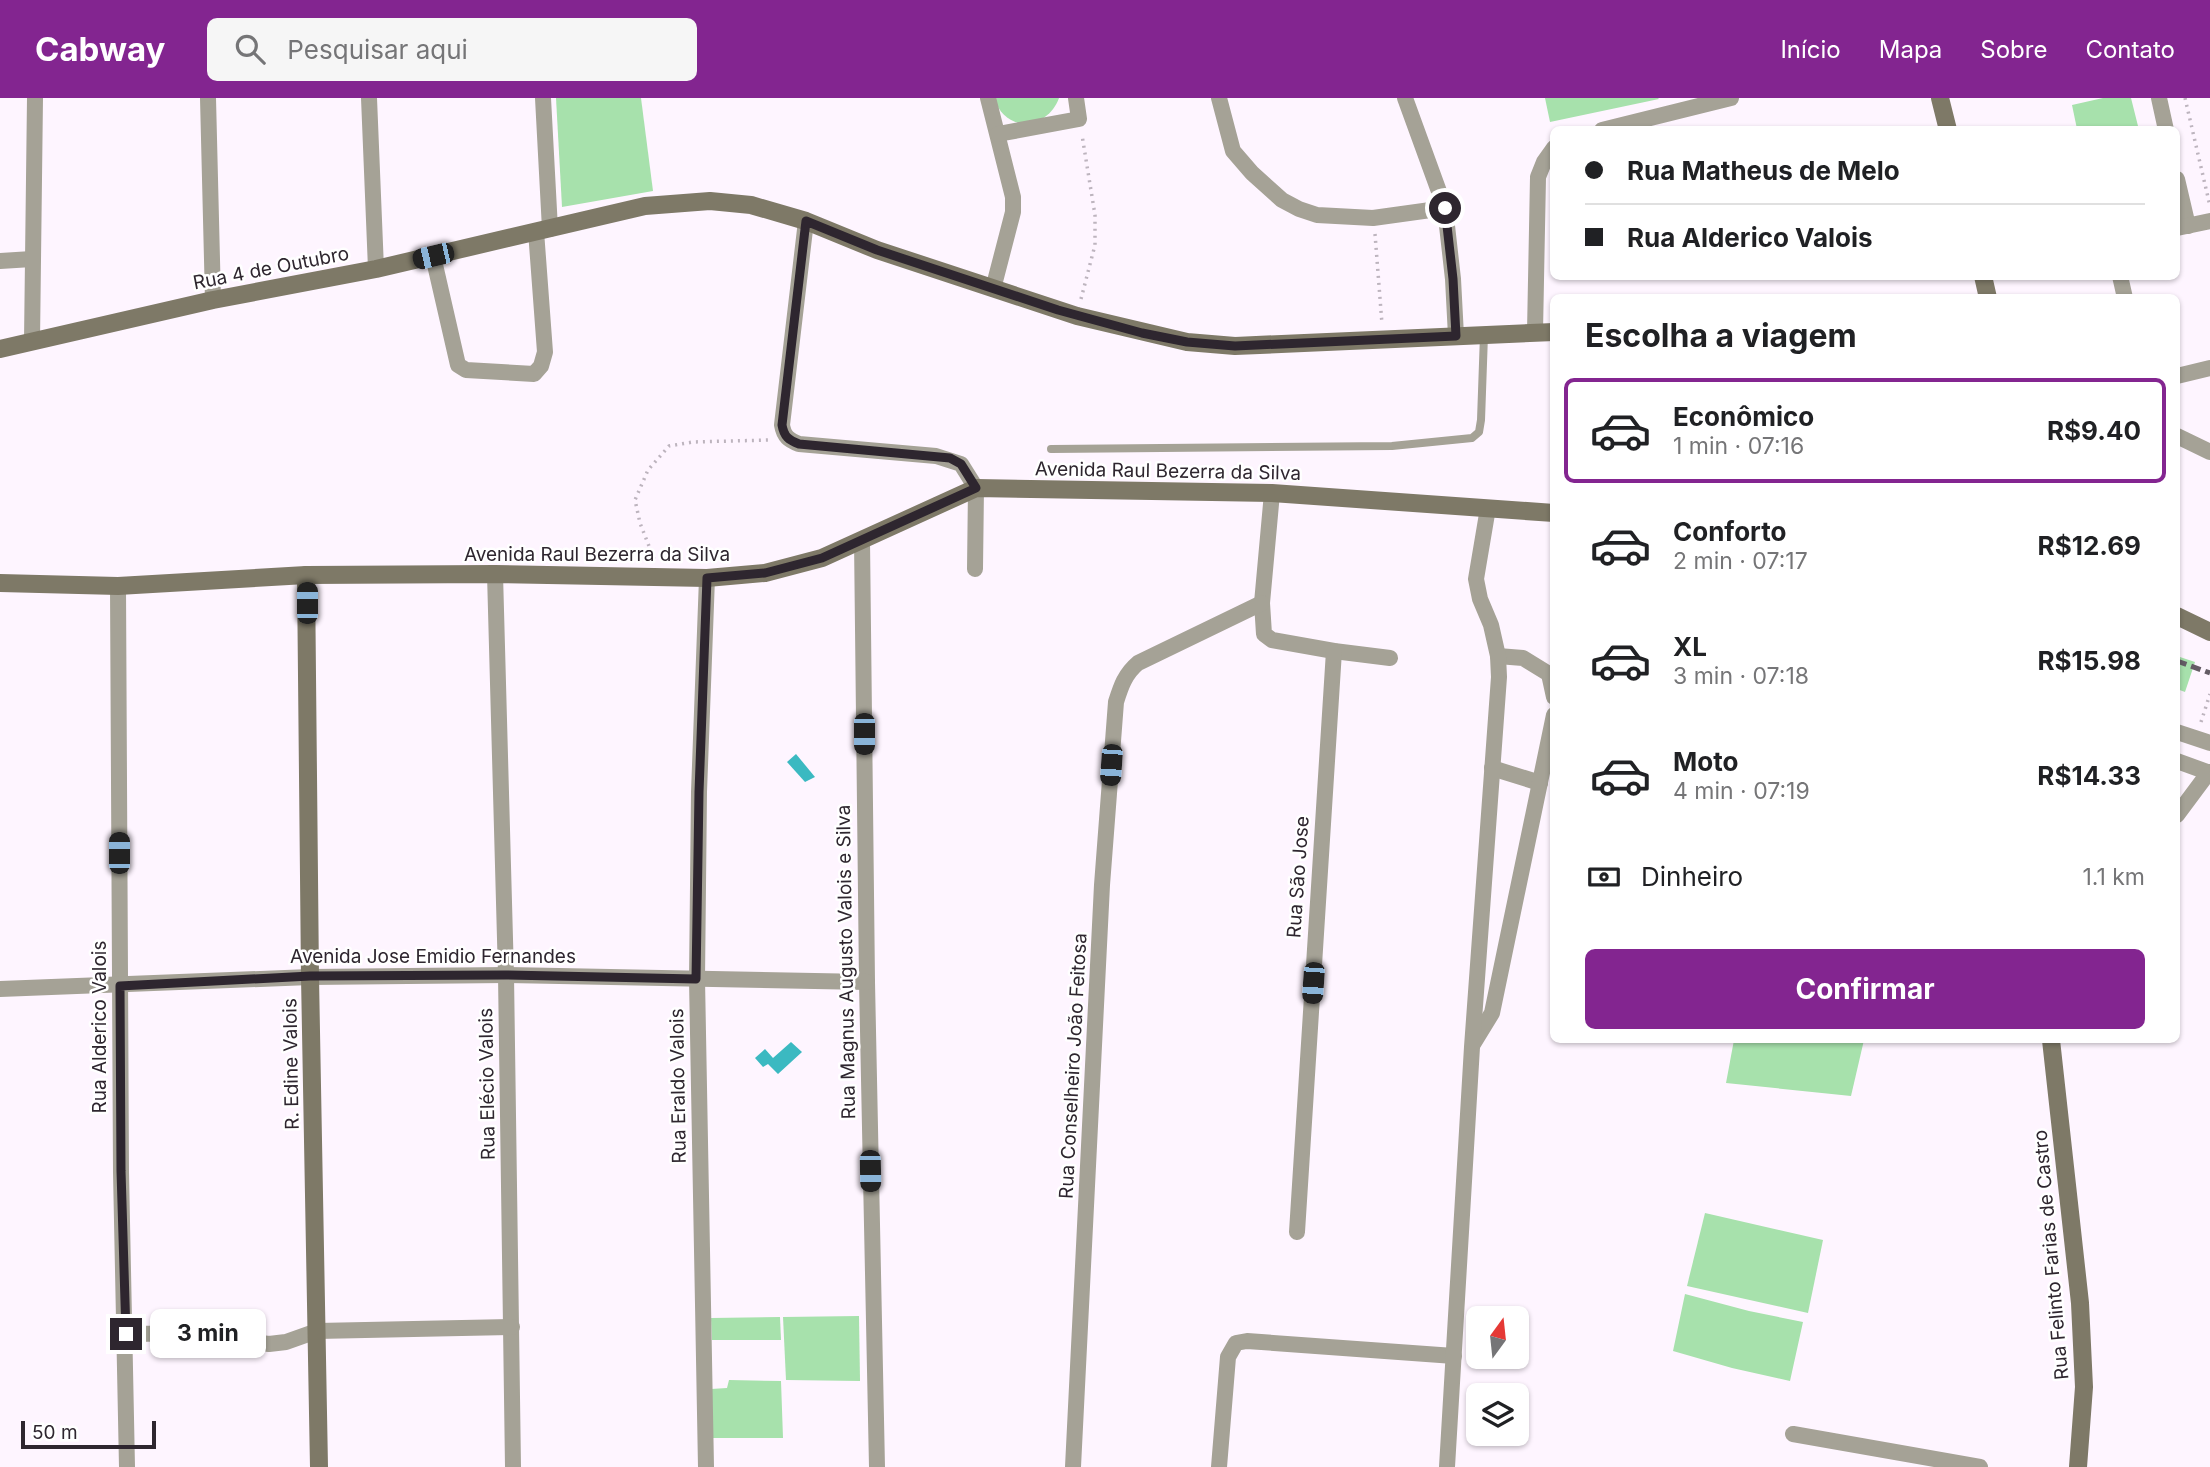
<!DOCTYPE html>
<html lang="pt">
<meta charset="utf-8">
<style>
:root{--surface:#fff;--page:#f6f6f6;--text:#202124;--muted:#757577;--line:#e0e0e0;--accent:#832590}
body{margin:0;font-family:Inter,sans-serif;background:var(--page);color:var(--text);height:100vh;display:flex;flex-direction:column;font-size:26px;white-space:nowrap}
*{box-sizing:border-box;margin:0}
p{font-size:23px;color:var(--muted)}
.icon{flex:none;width:38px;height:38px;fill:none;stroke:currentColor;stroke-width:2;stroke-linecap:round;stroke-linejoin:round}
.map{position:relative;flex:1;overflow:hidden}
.panel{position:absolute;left:1550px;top:196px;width:630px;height:749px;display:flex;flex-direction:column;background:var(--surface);border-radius:10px;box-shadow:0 2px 5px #0004}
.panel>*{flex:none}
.hud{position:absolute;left:1550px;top:28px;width:630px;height:154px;border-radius:10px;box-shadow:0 2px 5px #0004;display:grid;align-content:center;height:154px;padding:0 35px;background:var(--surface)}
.needle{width:46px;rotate:15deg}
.buttons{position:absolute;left:1466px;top:1208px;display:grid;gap:14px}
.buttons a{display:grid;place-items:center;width:63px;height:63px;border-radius:10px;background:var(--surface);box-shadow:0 2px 5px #0004;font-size:35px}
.scale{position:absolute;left:21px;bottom:18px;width:135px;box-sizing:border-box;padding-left:7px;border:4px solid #2e262f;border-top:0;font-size:19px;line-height:24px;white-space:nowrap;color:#2e262f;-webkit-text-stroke:5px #fff;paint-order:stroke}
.end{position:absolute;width:32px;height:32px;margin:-16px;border:9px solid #2e262f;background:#fff;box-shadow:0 0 0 4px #fff}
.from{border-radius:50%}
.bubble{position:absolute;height:49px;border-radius:10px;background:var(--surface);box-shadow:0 2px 5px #0004;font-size:23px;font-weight:700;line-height:49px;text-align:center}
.car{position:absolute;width:21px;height:42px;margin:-21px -10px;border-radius:9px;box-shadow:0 0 5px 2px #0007;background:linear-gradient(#222 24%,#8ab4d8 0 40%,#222 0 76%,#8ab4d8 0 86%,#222 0)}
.hud b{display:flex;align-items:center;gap:24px;height:66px;font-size:26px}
.hud b+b{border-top:2px solid var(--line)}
.hud i{width:18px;height:18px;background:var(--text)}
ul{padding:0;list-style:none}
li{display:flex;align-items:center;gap:21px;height:105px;margin:0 14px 10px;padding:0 21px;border:4px solid transparent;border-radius:10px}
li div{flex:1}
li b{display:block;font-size:26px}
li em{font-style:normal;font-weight:700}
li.active{border-color:var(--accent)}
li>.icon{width:63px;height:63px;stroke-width:1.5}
h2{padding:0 35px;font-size:32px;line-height:84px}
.pay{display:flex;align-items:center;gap:18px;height:77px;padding:0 35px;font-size:26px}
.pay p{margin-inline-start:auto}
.primary-button{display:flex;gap:14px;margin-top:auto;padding:14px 35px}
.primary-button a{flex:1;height:80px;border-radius:10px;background:var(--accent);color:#fff;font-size:28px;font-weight:700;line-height:80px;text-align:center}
header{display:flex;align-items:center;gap:42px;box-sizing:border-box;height:98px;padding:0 35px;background:var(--accent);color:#fff}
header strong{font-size:33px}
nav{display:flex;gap:38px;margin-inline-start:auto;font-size:24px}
.search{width:490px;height:63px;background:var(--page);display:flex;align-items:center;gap:18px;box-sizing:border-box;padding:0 24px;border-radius:10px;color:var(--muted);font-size:26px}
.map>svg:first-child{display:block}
</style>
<header>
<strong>Cabway</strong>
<div class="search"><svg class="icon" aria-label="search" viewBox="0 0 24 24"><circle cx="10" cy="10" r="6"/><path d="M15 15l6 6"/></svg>Pesquisar aqui</div>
<nav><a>Início</a><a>Mapa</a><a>Sobre</a><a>Contato</a></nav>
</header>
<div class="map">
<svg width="2210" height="1369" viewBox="0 0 2210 1369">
<rect width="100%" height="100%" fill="#fef5ff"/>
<g fill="#a7e1ac">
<path d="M556,0H641L653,93L562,109Z"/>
<path d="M994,0H1059C1048,31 1006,37 994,0Z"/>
<path d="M1545,0H1658L1659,1L1550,24Z"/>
<path d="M2103,0H2131L2138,28L2123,32L2077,31L2072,7Z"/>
<path d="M2177,558L2195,564L2185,594L2177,591Z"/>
<path d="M1734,942H1864L1851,998L1726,985Z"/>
<path d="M1705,1115L1823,1142L1808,1215L1687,1188Z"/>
<path d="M1685,1196L1749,1213L1803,1224L1790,1283L1732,1270L1673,1253Z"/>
<path d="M859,1218L860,1283L786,1282L783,1219Z"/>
<path d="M780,1219L781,1242H712L711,1220Z"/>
<path d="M729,1282L781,1283L783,1340H712L711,1291L727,1290Z"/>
</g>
<g fill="#3bb9c1">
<path d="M796,656L815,679L805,684L787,664Z"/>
<path d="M791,944L802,954L778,976L768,966L763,969L755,960L765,951L773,960Z"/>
</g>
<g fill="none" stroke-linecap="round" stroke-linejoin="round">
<g stroke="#bdb4be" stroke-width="3.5" stroke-dasharray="2 5" stroke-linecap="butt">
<path d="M2185,0L2210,108"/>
<path d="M1375,136L1382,226"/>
<path d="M1081,201L1095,147V117L1082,37"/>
<path d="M654,461L640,425L635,402L648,372L669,348L693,344L769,342"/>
<path d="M2201,624L2210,596"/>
</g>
<path stroke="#a5a296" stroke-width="8" d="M1051,351L1392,348L1472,340L1479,334L1481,322L1484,237"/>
<g stroke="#a5a296" stroke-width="16">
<path d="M208,0L213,202"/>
<path d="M369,0L376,171"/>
<path d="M543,0L550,131"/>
<path d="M988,0L1013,99V114L993,191"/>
<path d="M1219,0L1233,53L1252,75L1282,102L1299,111L1317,117L1373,120L1445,110"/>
<path d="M1405,0L1445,110L1453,181L1456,238"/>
<path d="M2159,0L2166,32"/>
<path d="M1602,32L1731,0"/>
<path d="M998,36L1079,21L1076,0"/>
<path d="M2177,81L2188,128"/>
<path d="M806,123L782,327C784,339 789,342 799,346L936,358L961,366L976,390L975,471"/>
<path d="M2177,130L2210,123"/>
<path d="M433,158L458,267L466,272L534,276L541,268L545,254L536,133"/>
<path d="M0,163L32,161"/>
<path d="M2120,178L2125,200"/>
<path d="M1535,234L1538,79L1544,64L1554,50"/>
<path d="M32,243L35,0"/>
<path d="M2177,278L2210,270"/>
<path d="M2177,338L2210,354"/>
<path d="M1272,395L1262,505L1264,536L1272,542L1334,553L1390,560"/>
<path d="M862,442L867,884L877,1369"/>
<path d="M495,476L506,877L513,1369"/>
<path d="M118,488L121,1074L127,1369"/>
<path d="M1498,558L1523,560L1549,576L1554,599"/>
<path d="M2177,634L2210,645"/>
<path d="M2177,663L2210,675"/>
<path d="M1492,670L1540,685"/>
<path d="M2177,717L2209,674"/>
<path d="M0,891L310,879L506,877L867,884"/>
<path d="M1473,946L1492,915L1554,617"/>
<path d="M1297,1134L1334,553"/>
<path d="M126,1236L217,1235L253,1244L269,1246L286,1244L317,1233L512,1229"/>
<path d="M1793,1336L1980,1369"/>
<path d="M706,1369L697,881L699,694L707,480"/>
<path d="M1073,1369L1102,787L1116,604C1121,588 1125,576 1138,565L1262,505"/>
<path d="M1219,1369L1228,1259L1236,1245L1247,1243L1454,1258"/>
<path d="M1447,1369L1472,949L1499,579L1498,558L1491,527L1480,501L1476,481L1488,410"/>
</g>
<g stroke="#7e7967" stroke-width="18">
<path d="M1940,0L1948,32"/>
<path d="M1983,178L1988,200"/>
<path d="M0,251L213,202L376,171L645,108L710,103L751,107L806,123L877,152L1077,218L1187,244L1235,248L1554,234"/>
<path d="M306,477L310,879L319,1369"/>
<path d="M0,485L118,488L306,477L495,476L707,480L765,475L822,460L976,390L1272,395L1554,415"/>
<path d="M2177,518L2210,534"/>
<path d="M2051,942L2080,1205L2084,1289L2078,1369"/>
</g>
<path stroke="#645c65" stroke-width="5" stroke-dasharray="10 5" stroke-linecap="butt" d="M2177,563L2210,575"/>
</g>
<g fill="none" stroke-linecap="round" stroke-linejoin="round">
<path stroke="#2e262f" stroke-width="9" d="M126,1236L121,1073L120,888L310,878L506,877L696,881L699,694L707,480L765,475L822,460L976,390L961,366L950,360L799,346C789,342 784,339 782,327L806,123L877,152L1058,212L1142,235L1187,244L1235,248L1456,238L1453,181L1445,110"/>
</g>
<g text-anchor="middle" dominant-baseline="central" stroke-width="5" stroke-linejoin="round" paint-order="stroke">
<g font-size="19" fill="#2e262f" stroke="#fff">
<text transform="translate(271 170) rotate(-11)">Rua 4 de Outubro</text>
<text transform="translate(1168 373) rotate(1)">Avenida Raul Bezerra da Silva</text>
<text x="597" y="456">Avenida Raul Bezerra da Silva</text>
<text transform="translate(1298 779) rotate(-86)">Rua São Jose</text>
<text x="433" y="858">Avenida Jose Emidio Fernandes</text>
<text transform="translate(846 864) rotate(-91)">Rua Magnus Augusto Valois e Silva</text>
<text transform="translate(99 929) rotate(-90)">Rua Alderico Valois</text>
<text transform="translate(291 966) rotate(-91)">R. Edine Valois</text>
<text transform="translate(1073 968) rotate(-87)">Rua Conselheiro João Feitosa</text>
<text transform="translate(487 986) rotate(-91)">Rua Elécio Valois</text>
<text transform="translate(678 988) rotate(-91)">Rua Eraldo Valois</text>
<text transform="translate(2051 1157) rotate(-95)">Rua Felinto Farias de Castro</text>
</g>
</g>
</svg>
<div class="buttons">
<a><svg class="needle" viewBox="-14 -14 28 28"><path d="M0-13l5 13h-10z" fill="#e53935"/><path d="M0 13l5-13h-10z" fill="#757577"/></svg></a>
<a><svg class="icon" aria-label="layers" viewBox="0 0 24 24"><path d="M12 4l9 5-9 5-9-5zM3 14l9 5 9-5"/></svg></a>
</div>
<div class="scale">50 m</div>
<i class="end from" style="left:1445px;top:110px"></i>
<i class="end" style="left:126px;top:1236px"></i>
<div class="bubble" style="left:150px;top:1211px;width:116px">3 min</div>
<i class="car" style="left:433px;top:158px;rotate:257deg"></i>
<i class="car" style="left:307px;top:505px;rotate:0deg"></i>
<i class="car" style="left:864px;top:636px;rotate:180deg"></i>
<i class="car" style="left:1111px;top:667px;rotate:184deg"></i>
<i class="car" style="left:119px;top:755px;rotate:0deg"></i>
<i class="car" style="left:1313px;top:885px;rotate:184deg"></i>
<i class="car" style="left:870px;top:1073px;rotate:179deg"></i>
<div class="hud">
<b><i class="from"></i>Rua Matheus de Melo</b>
<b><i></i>Rua Alderico Valois</b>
</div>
<section class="panel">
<h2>Escolha a viagem</h2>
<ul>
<li class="active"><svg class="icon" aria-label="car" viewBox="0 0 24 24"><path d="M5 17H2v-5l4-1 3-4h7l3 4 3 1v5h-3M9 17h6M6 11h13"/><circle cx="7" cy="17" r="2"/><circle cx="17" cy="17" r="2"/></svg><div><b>Econômico</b><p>1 min · 07:16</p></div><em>R$9.40</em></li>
<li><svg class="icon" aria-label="car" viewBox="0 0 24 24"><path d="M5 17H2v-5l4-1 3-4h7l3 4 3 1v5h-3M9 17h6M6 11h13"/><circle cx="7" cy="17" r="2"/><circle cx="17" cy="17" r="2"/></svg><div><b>Conforto</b><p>2 min · 07:17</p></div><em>R$12.69</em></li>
<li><svg class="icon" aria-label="car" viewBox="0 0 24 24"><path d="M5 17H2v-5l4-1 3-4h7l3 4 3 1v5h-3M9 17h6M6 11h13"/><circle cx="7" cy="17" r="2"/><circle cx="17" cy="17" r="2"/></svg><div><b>XL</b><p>3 min · 07:18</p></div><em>R$15.98</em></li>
<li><svg class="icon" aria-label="car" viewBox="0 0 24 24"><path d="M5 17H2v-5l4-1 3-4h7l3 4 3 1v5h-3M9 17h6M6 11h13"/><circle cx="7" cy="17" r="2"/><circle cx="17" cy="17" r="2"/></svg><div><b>Moto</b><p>4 min · 07:19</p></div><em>R$14.33</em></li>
</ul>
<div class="pay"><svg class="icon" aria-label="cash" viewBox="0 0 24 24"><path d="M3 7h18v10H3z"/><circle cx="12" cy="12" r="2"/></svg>Dinheiro<p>1.1 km</p></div>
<div class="primary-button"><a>Confirmar</a></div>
</section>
</div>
